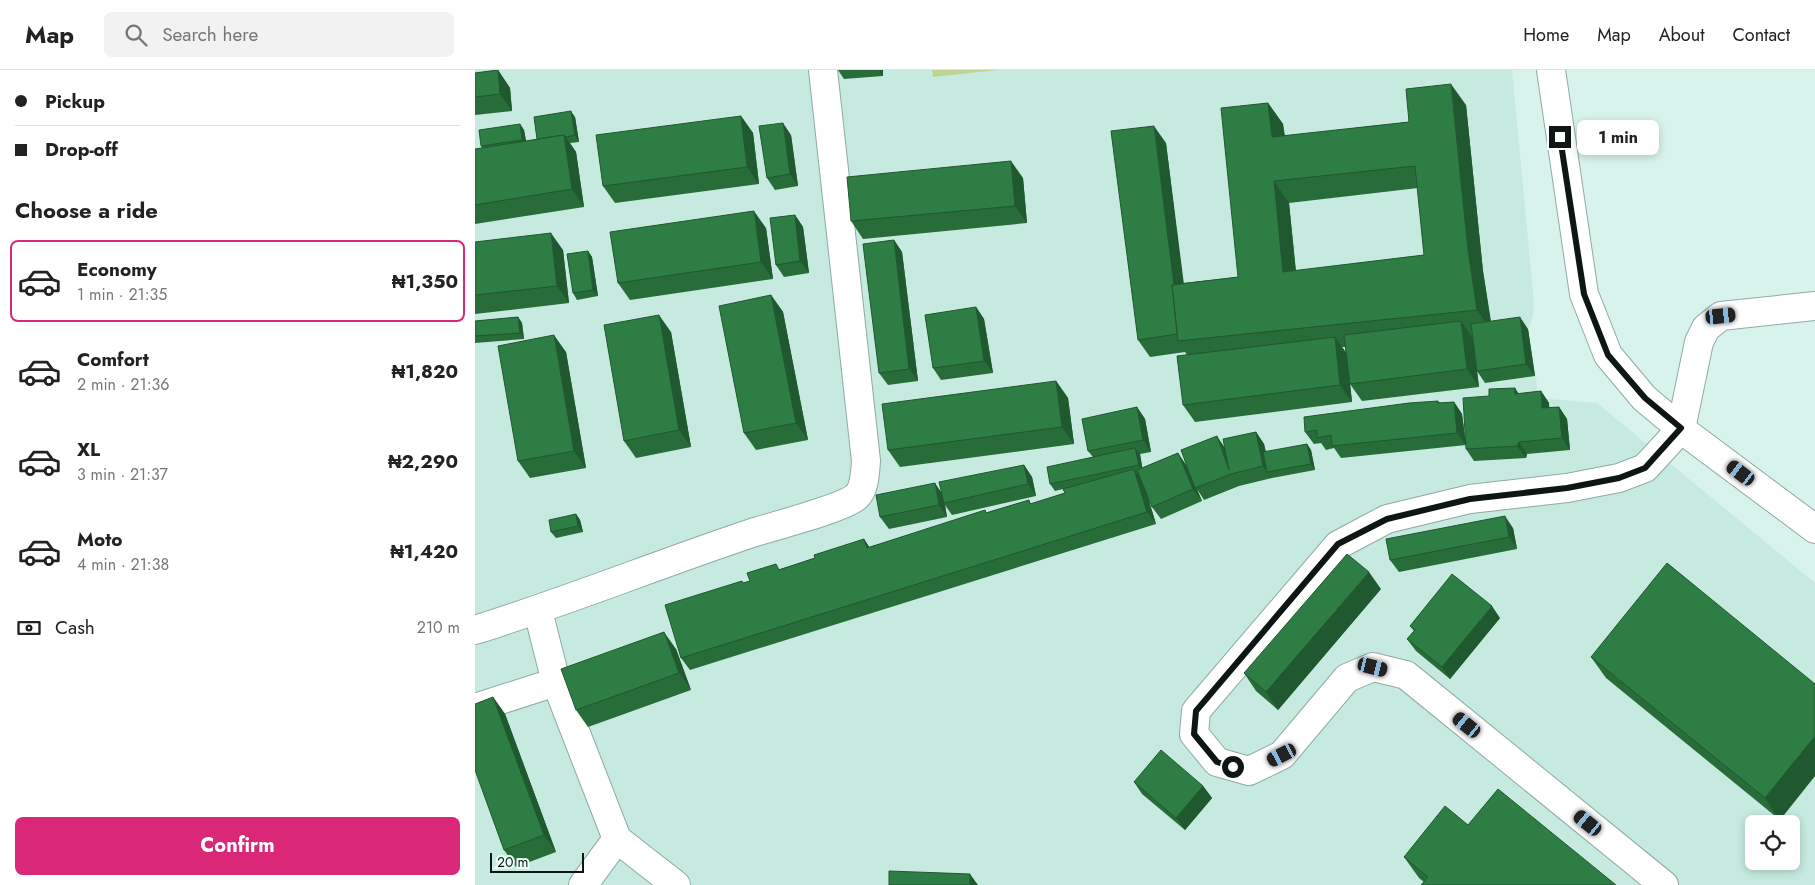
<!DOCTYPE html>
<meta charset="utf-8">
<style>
:root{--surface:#fff;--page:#f2f2f2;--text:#222;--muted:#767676;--line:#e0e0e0;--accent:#db2777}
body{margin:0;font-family:Jost,sans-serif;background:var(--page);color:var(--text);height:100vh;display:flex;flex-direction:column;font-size:19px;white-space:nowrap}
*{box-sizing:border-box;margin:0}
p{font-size:16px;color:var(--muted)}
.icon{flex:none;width:28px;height:28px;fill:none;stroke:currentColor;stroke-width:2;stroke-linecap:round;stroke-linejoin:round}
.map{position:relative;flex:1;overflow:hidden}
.details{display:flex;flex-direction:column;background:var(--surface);width:475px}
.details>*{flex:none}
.banner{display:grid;align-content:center;height:110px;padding:0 15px;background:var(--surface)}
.tools{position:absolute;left:1270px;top:745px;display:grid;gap:10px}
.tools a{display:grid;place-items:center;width:55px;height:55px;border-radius:8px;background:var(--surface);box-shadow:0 2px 8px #0003;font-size:25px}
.scale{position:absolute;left:15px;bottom:12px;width:94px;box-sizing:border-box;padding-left:5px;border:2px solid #0d1614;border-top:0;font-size:14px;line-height:18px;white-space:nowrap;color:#0d1614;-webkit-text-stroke:4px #e9fff8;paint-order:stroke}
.end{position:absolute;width:22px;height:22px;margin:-11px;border:6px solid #0d1614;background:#fff;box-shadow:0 0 0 2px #fff}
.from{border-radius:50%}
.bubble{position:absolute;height:35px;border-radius:8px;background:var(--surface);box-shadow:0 2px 8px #0003;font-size:16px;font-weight:700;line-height:35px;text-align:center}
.car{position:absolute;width:15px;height:30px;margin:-15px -8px;border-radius:6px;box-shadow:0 0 4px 1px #0007;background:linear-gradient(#222 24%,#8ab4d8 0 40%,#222 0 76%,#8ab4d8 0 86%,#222 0)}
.banner b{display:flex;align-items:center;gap:18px;height:48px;font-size:19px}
.banner b+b{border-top:1px solid var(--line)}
.banner i{width:12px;height:12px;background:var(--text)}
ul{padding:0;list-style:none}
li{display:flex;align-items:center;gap:15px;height:82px;margin:0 10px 8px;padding:0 5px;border:2px solid transparent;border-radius:8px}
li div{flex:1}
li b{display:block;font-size:19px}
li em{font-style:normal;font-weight:700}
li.current{border-color:var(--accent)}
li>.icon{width:45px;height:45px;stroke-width:1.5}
h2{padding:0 15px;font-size:22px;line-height:60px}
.pay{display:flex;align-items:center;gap:12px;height:55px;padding:0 15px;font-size:19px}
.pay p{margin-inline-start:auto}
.primary-button{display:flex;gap:10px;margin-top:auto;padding:10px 15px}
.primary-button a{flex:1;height:58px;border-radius:8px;background:var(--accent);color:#fff;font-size:20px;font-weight:700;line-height:58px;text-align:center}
header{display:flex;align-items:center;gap:30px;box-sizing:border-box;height:70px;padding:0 25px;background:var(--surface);border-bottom:1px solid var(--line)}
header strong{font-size:24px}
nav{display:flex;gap:28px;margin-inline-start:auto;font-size:18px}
.search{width:350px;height:45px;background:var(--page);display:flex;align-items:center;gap:12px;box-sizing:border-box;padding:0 18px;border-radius:8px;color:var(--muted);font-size:19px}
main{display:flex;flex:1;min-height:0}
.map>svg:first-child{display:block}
</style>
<header>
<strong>Map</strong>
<div class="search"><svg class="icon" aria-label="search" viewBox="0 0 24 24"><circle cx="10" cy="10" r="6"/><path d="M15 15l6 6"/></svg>Search here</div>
<nav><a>Home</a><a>Map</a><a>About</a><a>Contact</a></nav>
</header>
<main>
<section class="details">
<div class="banner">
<b><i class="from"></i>Pickup</b>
<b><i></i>Drop-off</b>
</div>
<h2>Choose a ride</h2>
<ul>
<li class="current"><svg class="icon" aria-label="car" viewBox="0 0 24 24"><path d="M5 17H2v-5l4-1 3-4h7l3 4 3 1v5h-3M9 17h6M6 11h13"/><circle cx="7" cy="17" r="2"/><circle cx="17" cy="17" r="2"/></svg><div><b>Economy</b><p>1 min · 21:35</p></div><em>₦1,350</em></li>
<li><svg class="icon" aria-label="car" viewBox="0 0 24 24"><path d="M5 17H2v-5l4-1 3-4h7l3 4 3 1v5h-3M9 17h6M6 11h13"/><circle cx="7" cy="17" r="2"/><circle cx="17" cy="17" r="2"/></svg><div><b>Comfort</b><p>2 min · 21:36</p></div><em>₦1,820</em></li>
<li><svg class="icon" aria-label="car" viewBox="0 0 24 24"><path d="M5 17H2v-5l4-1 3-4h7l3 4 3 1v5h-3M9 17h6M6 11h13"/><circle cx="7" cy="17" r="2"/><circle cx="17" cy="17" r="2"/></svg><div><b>XL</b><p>3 min · 21:37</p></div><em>₦2,290</em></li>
<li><svg class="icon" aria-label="car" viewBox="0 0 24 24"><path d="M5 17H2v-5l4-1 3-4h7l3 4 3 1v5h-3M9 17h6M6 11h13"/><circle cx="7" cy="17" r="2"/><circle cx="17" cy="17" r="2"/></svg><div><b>Moto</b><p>4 min · 21:38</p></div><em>₦1,420</em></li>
</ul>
<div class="pay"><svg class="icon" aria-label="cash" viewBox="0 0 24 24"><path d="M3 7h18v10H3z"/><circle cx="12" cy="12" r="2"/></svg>Cash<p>210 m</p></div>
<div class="primary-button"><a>Confirm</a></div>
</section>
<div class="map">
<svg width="1340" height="815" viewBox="0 0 1340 815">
<rect width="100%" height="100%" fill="#d8f3eb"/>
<path fill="#c6eae0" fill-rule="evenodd" d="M0,0H1037L1059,233L1058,247L1053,259L1064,328L1122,333L1340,513V815H0ZM1279,754H1316V791H1279Z"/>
<path fill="#bfd394" d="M457,0H523L458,7Z"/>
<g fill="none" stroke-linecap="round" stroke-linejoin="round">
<g stroke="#91aaa3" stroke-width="30">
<g id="minor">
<path d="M1076,0L1109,224L1133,285L1169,328L1206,359L1340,459"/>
<path d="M63,541L81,612L142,769L201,815"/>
<path d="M0,560C93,531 184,494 277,463C299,456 366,439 381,427C390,419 390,402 391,391L348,0"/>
<path d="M0,638L81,612"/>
<path d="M108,815L142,769"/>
<path d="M1189,815L931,605L898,597L872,608L807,685L774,701L742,692L719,664L721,641L863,475L912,449L995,429L1092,418L1144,408L1170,398L1206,359L1224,272L1231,258L1246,246L1340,236"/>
</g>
</g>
<use href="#minor" stroke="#fff" stroke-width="28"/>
</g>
<g fill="#286c3a" fill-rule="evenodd">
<path d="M23,0L35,18L37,41L0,45V3Z"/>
<path d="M363,0H408V6L369,9Z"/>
<path d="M793,33L808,54L810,66L934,52L991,35L1008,201L1016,251L1053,259L1060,306L1010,313L1002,301L1004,317L887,331L875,314L877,332L720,352L708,335L712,285L710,282L675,287L663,270L691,73L708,213L763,207ZM943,118L949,185L821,201L814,133ZM867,277H870L871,283Z"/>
<path d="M266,46L278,63L284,114L140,133L128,116Z"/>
<path d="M100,47L104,72L95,73L101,82L109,137L0,154V79L7,78L6,76L45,54L49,60L51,71L62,69Z"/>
<path d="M316,65L323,116L300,120L292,108Z"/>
<path d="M548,108L552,153L388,169L376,151Z"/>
<path d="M320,145L328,157L334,203L309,207L301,195Z"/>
<path d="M291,158L298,209L155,230L143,213Z"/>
<path d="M419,170L427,182L443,311L413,315L404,303Z"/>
<path d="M0,172L88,180L94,233L0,244Z"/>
<path d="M113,181L117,187L123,226L102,230L98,223Z"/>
<path d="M296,225L308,242L333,370L281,380L269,363Z"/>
<path d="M501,237L509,249L518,303L466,310L458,298Z"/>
<path d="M43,247L47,253L49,269L0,273V251Z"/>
<path d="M196,262L216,377L161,388L149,371Z"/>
<path d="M91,282L111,398L55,408L43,391Z"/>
<path d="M581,311L593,328L599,374L425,397L413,380Z"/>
<path d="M1066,321L1074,333V338L1084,337L1092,349L1095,380L1052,384L1051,388L999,391L991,379L1044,324Z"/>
<path d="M963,331L965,333L979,332L987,344L991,375L866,388L859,378L851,380L846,373L839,374L830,362Z"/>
<path d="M662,337L670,349L676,382L665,384L667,398L703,383L711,395L718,411L750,378L781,362L789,374L791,382L832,374L836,380L840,400L797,408L764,416L729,430L722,419L727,431L686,449L677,437L670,418L681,454L215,600L206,588L269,513L305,499L340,488L389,469L394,477L554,430L556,434L590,423L588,419L580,421L575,414L618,387L613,381Z"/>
<path d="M549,395L557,407L561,426L477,445L470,435L472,447L414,459L405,447L466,421Z"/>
<path d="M101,444L105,450L108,462L81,468L76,462Z"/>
<path d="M1038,458L1042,479L924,502L915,490Z"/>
<path d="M906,519L803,640L781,621L769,603Z"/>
<path d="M1025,548L975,609L941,581L932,569L939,561L935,556Z"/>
<path d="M201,579L216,620L113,657L101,640Z"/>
<path d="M1116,587L1340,614L1305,750L1131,608Z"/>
<path d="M18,627L30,644L81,782L41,797L29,780Z"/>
<path d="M659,712L728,716L737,728L710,760L667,724Z"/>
<path d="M993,755L949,812L944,808L929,787Z"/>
</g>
<g fill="#205830">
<path d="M23,0L35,18L37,41L25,24Z"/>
<path d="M404,0H408V6Z"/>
<path d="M976,14L991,35L1008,201L1017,261L1002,240L993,180Z"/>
<path d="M793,33L808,54L812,89L797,67Z"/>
<path d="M96,41L100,47L104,72L100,65Z"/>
<path d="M266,46L278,63L284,114L272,97Z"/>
<path d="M308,53L316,65L323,116L315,104Z"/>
<path d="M45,54L49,60L52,76L47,70Z"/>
<path d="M679,56L691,73L716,270L705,264Z"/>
<path d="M89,65L101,82L109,137L97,119Z"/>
<path d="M536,91L548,108L552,153L540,136Z"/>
<path d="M799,111L814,133L823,224L808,202Z"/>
<path d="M279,141L291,158L298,209L286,192Z"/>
<path d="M320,145L328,157L334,203L325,191Z"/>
<path d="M76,163L88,180L94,233L82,216Z"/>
<path d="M419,170L427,182L443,311L434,299Z"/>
<path d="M113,181L117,187L123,226L118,220Z"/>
<path d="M296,225L308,242L333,370L321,353Z"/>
<path d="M501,237L509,249L518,303L509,291Z"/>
<path d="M184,245L196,262L216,377L204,360Z"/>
<path d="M43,247L47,253L49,269L45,263Z"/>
<path d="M1045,247L1053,259L1060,306L1051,294Z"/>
<path d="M986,251L998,268L1004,317L992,299Z"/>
<path d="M79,265L91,282L111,398L99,381Z"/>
<path d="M860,267L872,284L877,332L865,315Z"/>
<path d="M581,311L593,328L599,374L587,357Z"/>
<path d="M1040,318L1048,330L1040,324Z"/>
<path d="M1066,321L1074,333L1075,350L1067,338Z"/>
<path d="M979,332L987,344L991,375L982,363Z"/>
<path d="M662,337L670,349L676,382L668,370Z"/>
<path d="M1084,337L1092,349L1095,380L1087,368Z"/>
<path d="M781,362L789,374L795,402H792L797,408L788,396Z"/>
<path d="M742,366L750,378L754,400Z"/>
<path d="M1044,372L1052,384L1051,388L1042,376Z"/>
<path d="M832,374L836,380L840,400L836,394Z"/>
<path d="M660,378L665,384L668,401L664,395Z"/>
<path d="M703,383L711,395L727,431L718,419Z"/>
<path d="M549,395L557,407L561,426L553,414Z"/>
<path d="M659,399L668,411L681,454L672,442Z"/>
<path d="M460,413L468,425L469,433L470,435L472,447L464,435Z"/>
<path d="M101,444L105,450L108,462L103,456Z"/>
<path d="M1030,446L1038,458L1042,479L1034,467Z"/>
<path d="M389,469L397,481L392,478Z"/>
<path d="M894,502L906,519L803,640L791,622Z"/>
<path d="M1017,536L1025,548L975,609L967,597Z"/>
<path d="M189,562L201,579L216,620L204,603Z"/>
<path d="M18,627L30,644L81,782L69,765Z"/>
<path d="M1340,666V706L1305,750L1290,728Z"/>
<path d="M728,716L737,728L710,760L701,748Z"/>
<path d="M495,804L503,815H495Z"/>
</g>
<g fill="#2e7d44" stroke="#205830" fill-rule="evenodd">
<path d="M23,0L25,24L0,27V3Z"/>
<path d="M976,14L993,180L1002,240L703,271L697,215L763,207L746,38L793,33L797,67L934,52L931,19ZM940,96L949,185L808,202L799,111Z"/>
<path d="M96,41L100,65L91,67L89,65L62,69L59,47Z"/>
<path d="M266,46L272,97L128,116L121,65Z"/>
<path d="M308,53L315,104L292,108L284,56Z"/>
<path d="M45,54L47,70L6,76L4,60Z"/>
<path d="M679,56L699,215H697L702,264L663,270L636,61Z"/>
<path d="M89,65L97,119L0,135V79Z"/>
<path d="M536,91L540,136L376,151L372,107Z"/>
<path d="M279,141L286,192L143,213L135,162Z"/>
<path d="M320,145L325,191L301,195L295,148Z"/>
<path d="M76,163L82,216L0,225V172Z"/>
<path d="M419,170L434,299L404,303L388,174Z"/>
<path d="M113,181L118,220L98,223L92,184Z"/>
<path d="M296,225L321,353L269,363L244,236Z"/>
<path d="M501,237L509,291L458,298L450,245Z"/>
<path d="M184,245L204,360L149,371L129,255Z"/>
<path d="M43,247L45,263L0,266V251Z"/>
<path d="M1045,247L1051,294L1002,301L996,254Z"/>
<path d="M986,251L992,299L875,314L869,265Z"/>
<path d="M79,265L99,381L43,391L23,276Z"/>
<path d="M860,267L865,315L708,335L702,286Z"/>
<path d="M581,311L587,357L413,380L407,334Z"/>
<path d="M1040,318V324L1066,321L1067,338L1084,337L1087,368L1044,372L1042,376L991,379L988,328L1014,326V319Z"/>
<path d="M963,331V333L979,332L982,363L857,376L856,365L842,368V360L830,362L829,347L934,333Z"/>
<path d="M662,337L668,370L613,381L607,349Z"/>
<path d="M781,362L788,396L756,404L720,418L706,380L742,366L754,400L748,369Z"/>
<path d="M832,374L836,394L792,402L788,382Z"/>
<path d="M660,378L664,395L575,414L572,397Z"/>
<path d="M703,383L718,419L677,437L662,400Z"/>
<path d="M549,395L553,414L469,433L464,412Z"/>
<path d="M659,399L672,442L206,588L190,535L267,511L268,513L275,511L272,503L301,494L304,500L340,488L339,485L389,469L392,478L510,440L511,443L554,430L555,434L590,423L588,419Z"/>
<path d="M460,413L464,435L405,447L401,425Z"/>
<path d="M101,444L103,456L76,462L74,450Z"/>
<path d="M1030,446L1034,467L915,490L911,469Z"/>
<path d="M872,484L894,502L791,622L769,603Z"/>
<path d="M1192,493L1340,614V666L1290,728L1116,587Z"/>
<path d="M977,504L1017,536L967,597L932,569L940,560L935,556Z"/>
<path d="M189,562L204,603L101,640L86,599Z"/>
<path d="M18,627L69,765L29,780L0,700V634Z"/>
<path d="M686,680L728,716L701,748L659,712Z"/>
<path d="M1023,719L1141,815H946L953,807L929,787L970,736L993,755Z"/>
<path d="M414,801L495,804V815H414Z"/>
</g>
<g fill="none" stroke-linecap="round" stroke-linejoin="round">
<path stroke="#0d1614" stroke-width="6" d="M758,697L742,692L719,664L721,641L863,474L912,449L995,429L1092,418L1144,408L1170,398L1206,358L1170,328L1133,285L1109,224L1085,67"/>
</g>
</svg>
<div class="tools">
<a><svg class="icon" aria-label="locate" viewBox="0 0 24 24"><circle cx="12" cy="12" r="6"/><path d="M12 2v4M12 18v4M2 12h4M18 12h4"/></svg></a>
</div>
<div class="scale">20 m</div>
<i class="end from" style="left:758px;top:697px"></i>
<i class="end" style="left:1085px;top:67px"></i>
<div class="bubble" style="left:1102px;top:50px;width:82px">1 min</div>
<i class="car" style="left:1246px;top:246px;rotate:84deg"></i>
<i class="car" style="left:1266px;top:403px;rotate:307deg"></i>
<i class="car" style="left:898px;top:597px;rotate:104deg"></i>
<i class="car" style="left:992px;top:655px;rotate:309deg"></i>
<i class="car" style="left:807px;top:685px;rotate:243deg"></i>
<i class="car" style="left:1113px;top:753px;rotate:309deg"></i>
</div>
</main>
